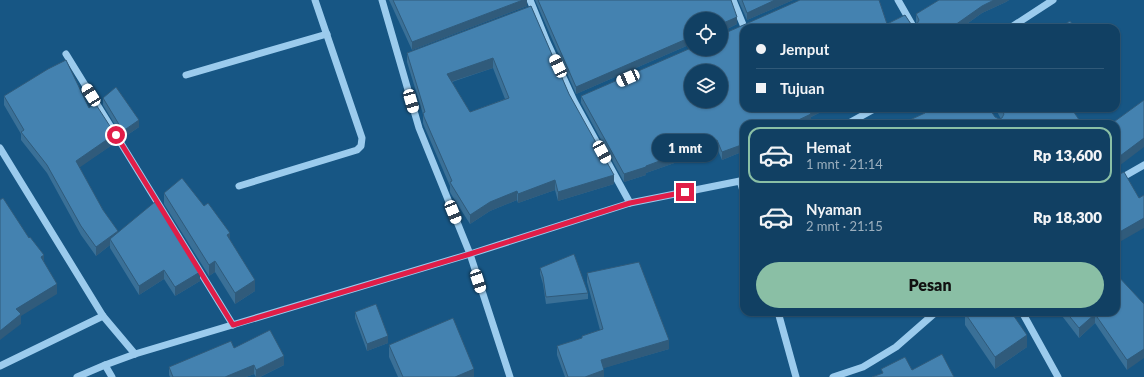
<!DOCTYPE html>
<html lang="id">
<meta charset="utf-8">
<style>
:root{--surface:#114063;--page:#1e4b6c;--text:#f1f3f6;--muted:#9cafbe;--line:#305978;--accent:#8abfa5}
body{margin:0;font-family:Lato,sans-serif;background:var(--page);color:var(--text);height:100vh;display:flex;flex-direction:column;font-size:15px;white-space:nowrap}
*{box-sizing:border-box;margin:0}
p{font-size:13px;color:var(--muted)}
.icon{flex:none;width:22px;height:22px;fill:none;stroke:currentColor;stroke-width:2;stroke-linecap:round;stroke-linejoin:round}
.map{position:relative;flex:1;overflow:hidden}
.panel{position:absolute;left:740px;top:120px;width:380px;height:196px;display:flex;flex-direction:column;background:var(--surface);border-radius:12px;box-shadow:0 1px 3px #0004,0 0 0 1px var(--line)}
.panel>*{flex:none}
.top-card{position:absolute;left:740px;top:24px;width:380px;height:88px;border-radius:12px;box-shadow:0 1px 3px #0004,0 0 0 1px var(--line);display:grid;align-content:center;height:88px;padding:0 16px;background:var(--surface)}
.buttons{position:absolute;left:684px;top:12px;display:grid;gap:8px}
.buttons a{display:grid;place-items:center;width:44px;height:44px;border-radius:50%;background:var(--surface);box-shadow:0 1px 3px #0004,0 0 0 1px var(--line);font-size:20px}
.end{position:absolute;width:18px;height:18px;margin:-9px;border:5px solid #e11d48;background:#fff;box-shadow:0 0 0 2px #fff}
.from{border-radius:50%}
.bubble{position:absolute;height:28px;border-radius:14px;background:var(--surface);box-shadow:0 1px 3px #0004,0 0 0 1px var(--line);font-size:13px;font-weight:800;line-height:28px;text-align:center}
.car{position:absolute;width:12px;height:24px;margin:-12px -6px;border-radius:5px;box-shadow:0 0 3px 1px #0007;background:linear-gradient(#fff 24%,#345 0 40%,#fff 0 76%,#345 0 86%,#fff 0)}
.top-card b{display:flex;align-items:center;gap:14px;height:38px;font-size:15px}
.top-card b+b{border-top:1px solid var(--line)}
.top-card i{width:10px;height:10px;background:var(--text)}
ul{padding:7px 0 0;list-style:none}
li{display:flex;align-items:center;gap:12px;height:56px;margin:0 8px 6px;padding:0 8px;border:2px solid transparent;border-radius:12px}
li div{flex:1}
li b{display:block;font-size:15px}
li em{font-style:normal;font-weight:800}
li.on{border-color:var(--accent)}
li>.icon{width:36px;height:36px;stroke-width:1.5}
.button{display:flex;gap:8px;margin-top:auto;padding:8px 16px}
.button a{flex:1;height:46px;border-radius:24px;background:var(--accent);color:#111;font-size:16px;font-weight:800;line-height:46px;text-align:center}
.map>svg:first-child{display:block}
</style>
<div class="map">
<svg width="1144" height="377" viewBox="0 0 1144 377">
<rect width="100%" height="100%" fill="#175684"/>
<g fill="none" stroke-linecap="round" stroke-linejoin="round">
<g stroke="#9bcbed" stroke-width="7">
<path d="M382,0L419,128L470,254L510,377"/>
<path d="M530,0L547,42L574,101L630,203"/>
<path d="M733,0L744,27"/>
<path d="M898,0L914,28"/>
<path d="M1010,28L1053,0"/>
<path d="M66,54L233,325"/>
<path d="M186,75L327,34"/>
<path d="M847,124L876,108"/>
<path d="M0,148L103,316L135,354"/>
<path d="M740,181L744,194"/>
<path d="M1116,181L1144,165"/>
<path d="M239,186L357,150L361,146L362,138L315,0"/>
<path d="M778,312L796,377"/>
<path d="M1022,312L1058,377"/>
<path d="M105,365L112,377"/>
<path d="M0,366L103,316"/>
<path d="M77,377L105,365L135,354L470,254L630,203L740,181L744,179"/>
<path d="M833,377L863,367L896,347L936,312"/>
</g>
</g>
<g fill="#3a7097" fill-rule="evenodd">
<path d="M389,0H527V6L412,50Z"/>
<path d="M535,0H731L737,24L721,32V19H691V44L576,94Z"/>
<path d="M738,0H793L747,20Z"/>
<path d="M800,0H879L887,24L905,15L911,24H917L916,22V14L939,0H1009L1006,2L982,13L961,28H744V108H829L811,117V121L805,124H744V151L722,160L717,148L646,173V175L624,182L581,103V96L691,48V49H721V34H723ZM691,71H721V101H691Z"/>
<path d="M531,6L569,94L614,184L558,201L555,190L518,203L517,200L490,211L470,224L451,194L450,192V186L424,126L423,123V114L407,62V53ZM493,68L505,99L470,112L452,82Z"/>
<path d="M4,96L89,108L115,143L79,167L103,210L118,233L200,281L175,296L164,279L139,295L110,248V245L96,256L81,235L47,173L21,140V134L4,105Z"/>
<path d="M103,98L139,127L123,138L103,105Z"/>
<path d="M995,108H1071L1082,124H901L923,114V110L995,117L999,119H1001Z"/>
<path d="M164,193L230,241L255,291L235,304L215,272L209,276L164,204Z"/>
<path d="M540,268L588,293V299L546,304L543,284L540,274Z"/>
<path d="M587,273L669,349L603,368L604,377H565L557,355V346L582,338V336L600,330L587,282Z"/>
<path d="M1144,304L1127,370L1095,323L1079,338L1059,312H1116Z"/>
<path d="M355,312L388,343L367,351L355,318Z"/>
<path d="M965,313L1027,347L995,369L965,325Z"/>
<path d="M389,345L474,377H398L389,357Z"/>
<path d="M234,348L284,365L260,377H256L254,374L246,377H170L169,375V367Z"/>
</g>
<g fill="#305b7b">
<path d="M523,0H527V6L412,50V42Z"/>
<path d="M775,0H793L747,20V13Z"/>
<path d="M994,0H1009L1006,2L982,13L961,28H955V25L982,6Z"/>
<path d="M737,17V24L721,32V24Z"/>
<path d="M691,37V44L576,94V87Z"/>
<path d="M493,58V68L447,83V74Z"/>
<path d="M814,108H829L811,117V121L805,124H790L809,110Z"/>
<path d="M139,120V127L123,138V131Z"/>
<path d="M115,134V143L76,170V161Z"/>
<path d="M1144,138V147L1119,166V173L1116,175V159Z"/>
<path d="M717,140V148L646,173V175L624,182V174Z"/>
<path d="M744,144V151L722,160V152Z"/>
<path d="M614,175V184L558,201V192Z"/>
<path d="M555,180V190L518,203V194Z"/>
<path d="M517,191V200L490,211L470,224V215L490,202Z"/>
<path d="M1144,218V228L1116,244V234Z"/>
<path d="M118,231V240L110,239V245L96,256V247Z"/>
<path d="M230,233V244L227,235Z"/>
<path d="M44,255V264L41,257Z"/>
<path d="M215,261V272L209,276V265Z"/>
<path d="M164,270V279L139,295V286Z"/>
<path d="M200,272V281L175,296V287Z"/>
<path d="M255,280V291L235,304V293Z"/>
<path d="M57,284V294L21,316V324L0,340V331L16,309Z"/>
<path d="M1095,314V323L1079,338V328Z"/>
<path d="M1027,335V347L995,369V357Z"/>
<path d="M388,336V343L367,351V344Z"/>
<path d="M669,340V349L601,369V360Z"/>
<path d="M1144,349V358L1127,370V360Z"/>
<path d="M284,356V365L260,377H256V370Z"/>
<path d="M254,365V374L246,377H225Z"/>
<path d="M474,369V377H455Z"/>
<path d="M604,370V377H585Z"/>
</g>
<g fill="#4482b0" stroke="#305b7b" fill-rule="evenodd">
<path d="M393,0H523L412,42Z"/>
<path d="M538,0H731L737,17L721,24V19H691V37L576,87Z"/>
<path d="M742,0H775L747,13Z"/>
<path d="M800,0H879L887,24L905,15L911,24H917L919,20L916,14L939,0H994L982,6L955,25L957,28H744V108H814L809,110L811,114L790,124H744V144L722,152L717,140L646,166V167L624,174L581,96L691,48V49H721V34H723ZM691,71H721V101H691Z"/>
<path d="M531,6L569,94L614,175L558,192L555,180L518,194L517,191L490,202L470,215L451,184L450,182L452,181L424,117L423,113L425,112L407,53ZM493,58L509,98L470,112L447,74Z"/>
<path d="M1070,21L1075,28H1059Z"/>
<path d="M66,60L89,108L95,103L115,134L76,161L103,210L118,231L96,247L81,226L47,165L21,132L24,130L4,96L48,69Z"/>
<path d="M116,87L139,120L123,131L103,98Z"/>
<path d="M1144,100V138L1116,159L1119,164L1116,166V124H1111Z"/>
<path d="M927,108H989L995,117L999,119L1002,118L1004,114L1000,108H1071L1082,124H901L925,113L923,110Z"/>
<path d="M1124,172L1139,198L1144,195V218L1116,234V176Z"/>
<path d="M182,178L204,206L208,203L230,233L227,235L255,280L235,293L215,261L209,265L164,193Z"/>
<path d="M3,198L29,238L30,237L44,255L41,257L57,284L16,309L21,314L0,331V199V200Z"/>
<path d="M156,201L200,272L175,287L164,270L139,286L110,239Z"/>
<path d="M574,254L588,293L546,297L543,277L540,268Z"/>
<path d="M639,262L669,340L601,360L604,370L585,377H568L557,346L582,338V336L603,329L587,273Z"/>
<path d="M1116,274L1144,304V349L1127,360L1095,314L1079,328L1066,312H1116Z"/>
<path d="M376,304L388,336L367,344L355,312Z"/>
<path d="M967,312H1011L1027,335L995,357L965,313Z"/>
<path d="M453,318L474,369L455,377H403L389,345Z"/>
<path d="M270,330L284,356L256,370L254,365L225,377H173L169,367L231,341L234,348Z"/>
<path d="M942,354L954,377H872L883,373L881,369L905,357L912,370Z"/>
</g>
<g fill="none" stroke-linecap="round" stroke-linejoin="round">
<path stroke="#e11d48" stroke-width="5" d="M116,135L233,325L470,254L630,203L685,192"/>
</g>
</svg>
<div class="buttons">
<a><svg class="icon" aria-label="locate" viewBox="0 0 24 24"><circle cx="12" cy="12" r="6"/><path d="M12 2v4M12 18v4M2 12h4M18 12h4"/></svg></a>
<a><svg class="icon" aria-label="layers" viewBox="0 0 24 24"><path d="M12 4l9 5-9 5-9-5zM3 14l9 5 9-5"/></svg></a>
</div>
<i class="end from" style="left:116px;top:135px"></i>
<i class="end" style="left:685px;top:192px"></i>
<div class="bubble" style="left:652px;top:134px;width:66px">1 mnt</div>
<i class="car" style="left:558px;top:66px;rotate:335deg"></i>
<i class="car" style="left:628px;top:78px;rotate:246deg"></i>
<i class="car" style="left:91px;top:95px;rotate:328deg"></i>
<i class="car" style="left:411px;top:101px;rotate:164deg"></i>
<i class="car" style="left:602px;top:152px;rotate:151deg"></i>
<i class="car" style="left:453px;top:212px;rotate:158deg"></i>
<i class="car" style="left:478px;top:281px;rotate:162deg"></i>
<div class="top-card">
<b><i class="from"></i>Jemput</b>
<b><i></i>Tujuan</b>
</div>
<section class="panel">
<ul>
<li class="on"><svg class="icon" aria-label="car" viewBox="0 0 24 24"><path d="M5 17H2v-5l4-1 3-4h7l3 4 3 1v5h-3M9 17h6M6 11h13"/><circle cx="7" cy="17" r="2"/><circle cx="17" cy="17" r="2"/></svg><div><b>Hemat</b><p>1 mnt · 21:14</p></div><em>Rp 13,600</em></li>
<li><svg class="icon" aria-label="car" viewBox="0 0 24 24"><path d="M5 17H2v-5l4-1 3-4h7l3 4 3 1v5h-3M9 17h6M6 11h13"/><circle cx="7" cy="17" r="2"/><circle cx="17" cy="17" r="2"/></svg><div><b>Nyaman</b><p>2 mnt · 21:15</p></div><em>Rp 18,300</em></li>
</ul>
<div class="button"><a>Pesan</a></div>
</section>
</div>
